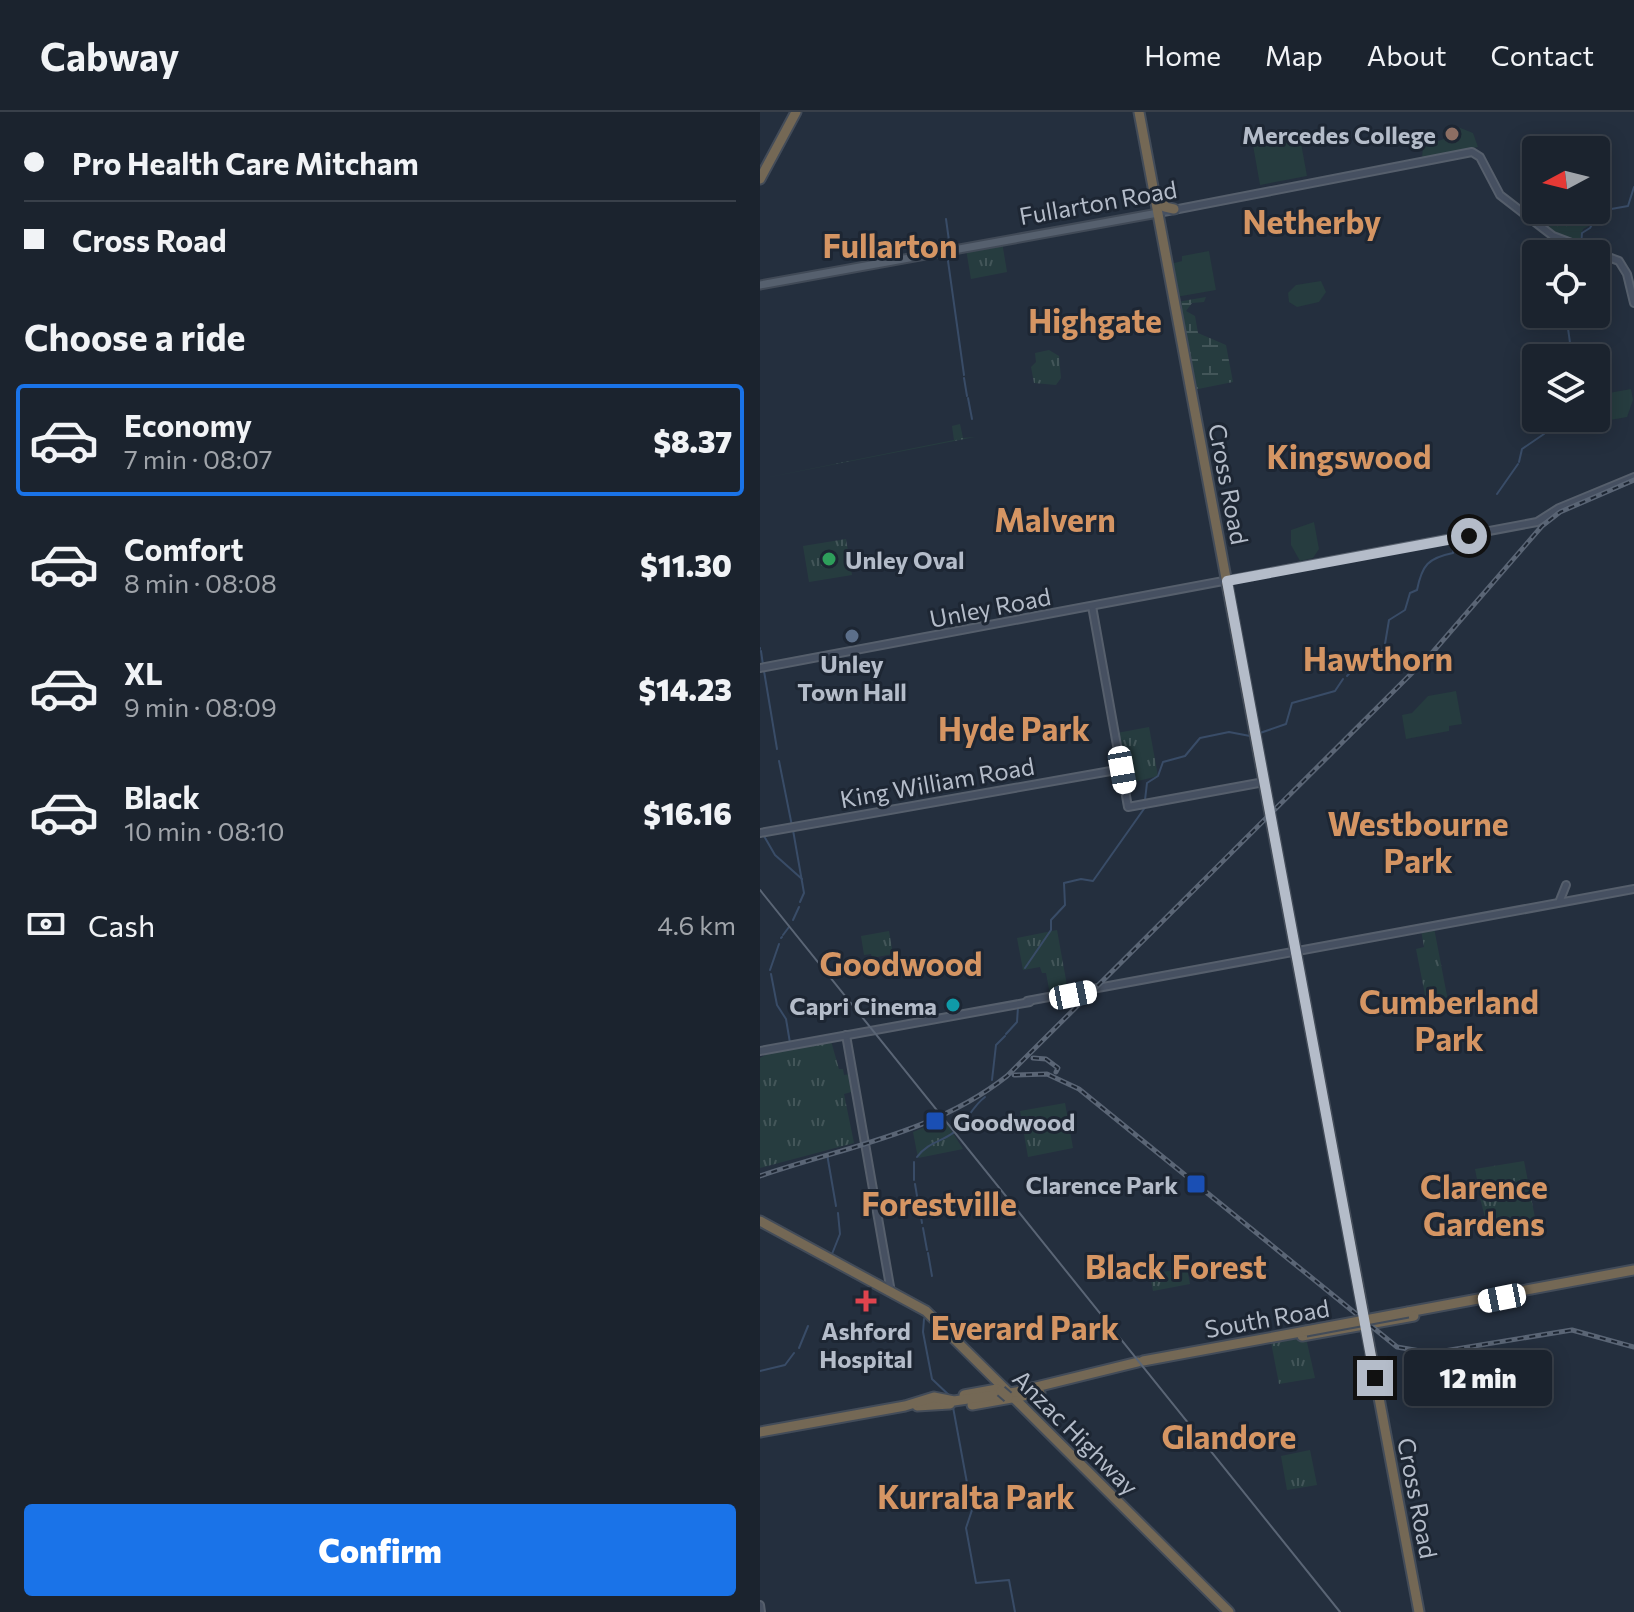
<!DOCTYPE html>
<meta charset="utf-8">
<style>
:root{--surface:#1b232e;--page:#282f3a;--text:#f1f3f6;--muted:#a0a4aa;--line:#39404a;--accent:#1a73e8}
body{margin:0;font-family:Commissioner,sans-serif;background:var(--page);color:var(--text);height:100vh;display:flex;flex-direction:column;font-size:30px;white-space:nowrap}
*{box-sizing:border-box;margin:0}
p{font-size:26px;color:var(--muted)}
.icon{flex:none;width:44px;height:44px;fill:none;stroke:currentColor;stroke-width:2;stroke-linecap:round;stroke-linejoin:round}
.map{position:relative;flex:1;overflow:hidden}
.details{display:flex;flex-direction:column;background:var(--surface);width:760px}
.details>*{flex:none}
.banner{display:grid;align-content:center;height:176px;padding:0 24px;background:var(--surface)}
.needle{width:52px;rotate:263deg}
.tools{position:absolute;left:762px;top:24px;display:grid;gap:16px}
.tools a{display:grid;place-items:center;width:88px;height:88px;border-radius:8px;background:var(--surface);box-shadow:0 4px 20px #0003,0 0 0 2px var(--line);font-size:40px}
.end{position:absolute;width:36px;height:36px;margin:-18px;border:10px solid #b4bcc9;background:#111;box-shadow:0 0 0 4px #111}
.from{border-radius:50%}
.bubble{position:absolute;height:56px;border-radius:8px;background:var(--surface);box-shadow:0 4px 20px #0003,0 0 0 2px var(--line);font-size:26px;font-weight:800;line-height:56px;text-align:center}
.car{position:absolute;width:24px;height:48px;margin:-24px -12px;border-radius:10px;box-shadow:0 0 6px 2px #0007;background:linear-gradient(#fff 24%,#345 0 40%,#fff 0 76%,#345 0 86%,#fff 0)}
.banner b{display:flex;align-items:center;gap:28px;height:76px;font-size:30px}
.banner b+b{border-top:2px solid var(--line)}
.banner i{width:20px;height:20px;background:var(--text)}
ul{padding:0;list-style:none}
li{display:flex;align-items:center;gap:24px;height:112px;margin:0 16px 12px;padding:0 8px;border:4px solid transparent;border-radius:8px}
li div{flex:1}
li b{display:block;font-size:30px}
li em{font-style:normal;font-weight:800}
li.active{border-color:var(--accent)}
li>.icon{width:72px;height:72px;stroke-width:1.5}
h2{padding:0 24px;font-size:36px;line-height:96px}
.pay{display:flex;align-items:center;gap:20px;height:88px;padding:0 24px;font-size:30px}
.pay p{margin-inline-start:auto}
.action{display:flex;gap:16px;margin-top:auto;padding:16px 24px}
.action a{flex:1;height:92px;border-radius:8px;background:var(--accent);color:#fff;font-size:32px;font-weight:800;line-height:92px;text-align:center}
header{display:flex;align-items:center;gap:48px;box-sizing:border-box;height:112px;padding:0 40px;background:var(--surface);border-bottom:2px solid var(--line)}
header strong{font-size:38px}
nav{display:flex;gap:44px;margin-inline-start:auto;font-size:28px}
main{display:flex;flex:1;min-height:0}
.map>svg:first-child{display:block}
</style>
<header>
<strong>Cabway</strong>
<nav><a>Home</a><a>Map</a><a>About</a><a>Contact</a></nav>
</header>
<main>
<section class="details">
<div class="banner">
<b><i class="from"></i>Pro Health Care Mitcham</b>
<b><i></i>Cross Road</b>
</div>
<h2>Choose a ride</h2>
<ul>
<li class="active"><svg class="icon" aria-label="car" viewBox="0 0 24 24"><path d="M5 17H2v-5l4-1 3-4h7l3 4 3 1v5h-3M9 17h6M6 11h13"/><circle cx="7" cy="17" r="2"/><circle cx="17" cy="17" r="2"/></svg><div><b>Economy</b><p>7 min · 08:07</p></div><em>$8.37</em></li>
<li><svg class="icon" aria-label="car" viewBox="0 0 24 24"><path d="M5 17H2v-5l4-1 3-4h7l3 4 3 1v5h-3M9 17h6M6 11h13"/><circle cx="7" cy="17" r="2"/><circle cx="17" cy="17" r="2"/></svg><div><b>Comfort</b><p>8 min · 08:08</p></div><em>$11.30</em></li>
<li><svg class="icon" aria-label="car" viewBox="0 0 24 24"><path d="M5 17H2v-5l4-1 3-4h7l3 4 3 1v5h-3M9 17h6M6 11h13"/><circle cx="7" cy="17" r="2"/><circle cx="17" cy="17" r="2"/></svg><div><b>XL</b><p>9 min · 08:09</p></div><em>$14.23</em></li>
<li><svg class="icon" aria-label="car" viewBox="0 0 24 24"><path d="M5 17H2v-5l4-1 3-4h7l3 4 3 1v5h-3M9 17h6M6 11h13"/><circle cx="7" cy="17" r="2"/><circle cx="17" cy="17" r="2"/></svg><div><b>Black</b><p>10 min · 08:10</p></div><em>$16.16</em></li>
</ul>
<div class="pay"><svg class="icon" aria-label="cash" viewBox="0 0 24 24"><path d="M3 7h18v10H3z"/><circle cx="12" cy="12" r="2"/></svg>Cash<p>4.6 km</p></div>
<div class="action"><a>Confirm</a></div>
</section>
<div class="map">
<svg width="874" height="1500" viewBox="0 0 874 1500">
<defs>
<pattern id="wetland-marsh" width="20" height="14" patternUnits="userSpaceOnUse" patternTransform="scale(2)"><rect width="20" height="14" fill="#263c3f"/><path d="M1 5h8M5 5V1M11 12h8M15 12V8" fill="none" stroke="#435659"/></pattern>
<pattern id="park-tufts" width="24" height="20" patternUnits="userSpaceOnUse" patternTransform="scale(2)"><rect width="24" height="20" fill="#263c3f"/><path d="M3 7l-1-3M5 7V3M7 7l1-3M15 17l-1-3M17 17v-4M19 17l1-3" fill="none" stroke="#435659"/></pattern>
</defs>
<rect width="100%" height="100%" fill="#242f3e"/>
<g fill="#263c3f">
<path d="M698,15L713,21L718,35L662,47L663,34L684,27L686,19Z"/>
<path d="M514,18L515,24L539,20L547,64L500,73L491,22Z"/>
<path d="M449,139L456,178L416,185L410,152L422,149V144Z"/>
<path d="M561,169L566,180L559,190L537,195L529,190L528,181L536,173Z"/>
<path d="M871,277L873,288L867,305L850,308L843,282Z"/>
<path d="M554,410L559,437L553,446L540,449L531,433V418Z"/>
<path d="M696,579L702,612L689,614V619L646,627L642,603L652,601L668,584Z"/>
</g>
<path fill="url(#wetland-marsh)" d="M446,185L444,190L432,191L426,199L435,204L438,221L466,233L473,270L433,278L417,190Z"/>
<g fill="url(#park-tufts)">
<path d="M823,98H835L832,112L823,117L818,131L784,117L791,104Z"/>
<path d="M242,130L247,160L211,167L206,137Z"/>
<path d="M289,238L299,244L301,266L296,273L274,271L271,255L276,250L275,241Z"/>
<path d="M200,312L203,326L215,325L0,367L194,328L192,314Z"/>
<path d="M86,427L92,463L49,470L43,434Z"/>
<path d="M389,615L398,664L366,672L357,621Z"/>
<path d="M674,816L688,889L667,893L656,837L664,835L661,818Z"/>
<path d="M297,818L308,879L290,882L286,861H282L280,855L263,858L257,826Z"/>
<path d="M129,819L133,842L112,846L111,842L104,843L101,824Z"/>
<path d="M71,929L79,957H83L84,963L91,962L95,979L84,982L94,1031L0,1056V946L9,941Z"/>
<path d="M305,991L313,1036L268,1045L260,999Z"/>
<path d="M184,1007L203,1037L158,1046L153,1020Z"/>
<path d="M764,1049L777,1116L730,1125L718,1078L723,1077L721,1067H717L715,1057Z"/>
<path d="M427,1156L430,1172L393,1179L390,1162Z"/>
<path d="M546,1226L555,1266L519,1272L511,1230Z"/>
<path d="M550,1338L557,1373L527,1378L521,1344Z"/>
</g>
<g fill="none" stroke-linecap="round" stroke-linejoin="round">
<g stroke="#394c67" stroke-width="2">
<path d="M186,107L190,136"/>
<path d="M821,133L822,121L830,116L840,99L868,94L874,75"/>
<path d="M190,141L188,149L204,263"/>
<path d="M806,202L811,238L822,246"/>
<path d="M204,266L207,284"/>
<path d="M208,286L212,307"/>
<path d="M783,307V306"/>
<path d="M759,350L762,337L784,322V316"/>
<path d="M737,382L758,352"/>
<path d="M703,416L715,412"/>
<path d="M625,532L629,508L645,498L650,481L657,478C662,453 668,446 693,441L694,435"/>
<path d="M0,536V537"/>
<path d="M1,539L3,553"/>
<path d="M4,559L17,637"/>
<path d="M587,564L601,549L611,547L624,537"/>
<path d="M500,621L526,612L532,591L575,579L583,567"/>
<path d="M19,649L32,714"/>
<path d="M385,688L387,671L398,664L403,650L425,644L440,626L469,620L490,624"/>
<path d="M33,718L44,781L40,790"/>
<path d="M4,724L15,743L42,767"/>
<path d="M33,808L39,795"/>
<path d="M23,823L29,815"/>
<path d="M21,826L22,825"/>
<path d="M265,856L291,818V808L305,793L304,771L321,767L333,769L386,694"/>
<path d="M10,858L19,832"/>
<path d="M11,862L17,893L26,907L30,931"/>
<path d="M246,922L257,910L258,895"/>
<path d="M232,968L236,933L245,924"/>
<path d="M67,1042L76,1094"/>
<path d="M157,1045C169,1028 188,1029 200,1015C209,1005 214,993 225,985"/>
<path d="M154,1050V1068"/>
<path d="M155,1072L158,1090"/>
<path d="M159,1092L162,1111"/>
<path d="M163,1116L167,1138"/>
<path d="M168,1141L172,1164"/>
<path d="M72,1142L80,1122L78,1101"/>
<path d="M164,1207L163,1220L172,1267L191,1285"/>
<path d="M39,1236L48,1214"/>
<path d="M0,1259L25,1253L34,1241"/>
<path d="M193,1295L212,1398L206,1416L216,1471L249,1468L255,1500"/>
</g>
<g stroke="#565f6c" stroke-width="10">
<g id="secondary">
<path d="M398,101L712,40L720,45L740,83L793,124L859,149L867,162L874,191"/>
<path d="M332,494L368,695L504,670"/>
<path d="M0,556L777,410L799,396L874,365"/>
<path d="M0,721L362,657"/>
<path d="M800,788L806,773"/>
<path d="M267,889L874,777"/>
<path d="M86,923L131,1180"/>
<path d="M0,939L270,890"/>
<path d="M0,1493L1,1500"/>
</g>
</g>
<g stroke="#414a57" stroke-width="11">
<path id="primary" d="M0,173L398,101"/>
</g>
<g stroke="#434c59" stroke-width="13">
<g id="highway">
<path d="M379,0L659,1500"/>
<path d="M0,67L36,0"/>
<path d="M398,82L405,95L414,97"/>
<path d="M0,1109L166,1199L247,1279"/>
<path d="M648,1200L874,1158"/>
<path d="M542,1224L654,1204"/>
<path d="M383,1249L546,1219"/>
<path d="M204,1283L237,1277"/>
<path d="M253,1285L469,1500"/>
<path d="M212,1293L280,1281"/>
<path d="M157,1294L190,1292"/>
<path d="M0,1320L145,1294L174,1285L194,1289L256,1280L378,1250"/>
</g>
</g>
<use href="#secondary" stroke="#465061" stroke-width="6"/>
<use href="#primary" stroke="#56606e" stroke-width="7"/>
<use href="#highway" stroke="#746855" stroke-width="9"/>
<path stroke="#5a6575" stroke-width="2" d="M0,778L580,1500"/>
<g stroke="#5a6575" stroke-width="5">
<g id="rail">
<path d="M273,946L286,947L298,956L296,960"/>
<path d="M254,963L287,962L319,977L637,1235L672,1241L812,1218L874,1235"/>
<path d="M0,1064C84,1035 175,1021 247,964L672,541L782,414L800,400L874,368"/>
</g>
</g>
<use href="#rail" stroke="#1d2633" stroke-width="2" stroke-dasharray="6" stroke-linecap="butt"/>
<g stroke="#434c59" stroke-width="13" stroke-linecap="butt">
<g id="highway-bridge">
<path d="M546,1219L648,1200"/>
<path d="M241,1279L248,1285"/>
</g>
</g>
<use href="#highway-bridge" stroke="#746855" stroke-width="9"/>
</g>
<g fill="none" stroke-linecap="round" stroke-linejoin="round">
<path stroke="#b4bcc9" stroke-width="10" d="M615,1266L467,469L709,424"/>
</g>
<circle fill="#8d6e63" stroke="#1d2633" stroke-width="3" cx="692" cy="22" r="8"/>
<circle fill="#2e9e5b" stroke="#1d2633" stroke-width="3" cx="69" cy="447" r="8"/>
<circle fill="#5c6f8a" stroke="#1d2633" stroke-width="3" cx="92" cy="524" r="8"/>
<circle fill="#0f9aa8" stroke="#1d2633" stroke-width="3" cx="193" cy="893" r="8"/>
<g fill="#1a4fb4" stroke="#1d2633" stroke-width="3">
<rect x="165" y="999" width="20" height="20" rx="4"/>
<rect x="426" y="1062" width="20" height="20" rx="4"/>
</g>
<path fill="#e0444e" stroke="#1d2633" stroke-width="3" d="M102 1177h8v8h8v8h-8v8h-8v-8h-8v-8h8z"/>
<g text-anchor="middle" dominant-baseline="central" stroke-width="6" stroke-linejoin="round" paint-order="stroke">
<g font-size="24" font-weight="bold" fill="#b4bcc9" stroke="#1d2633" text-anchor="end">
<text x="676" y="22">Mercedes College</text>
<text x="85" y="447" text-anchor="start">Unley Oval</text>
<text x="92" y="551" text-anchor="middle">Unley<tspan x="92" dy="28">Town Hall</tspan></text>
<text x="177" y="893">Capri Cinema</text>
<text x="193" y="1009" text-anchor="start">Goodwood</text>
<text x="418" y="1072">Clarence Park</text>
<text x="106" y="1218" text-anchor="middle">Ashford<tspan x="106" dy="28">Hospital</tspan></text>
</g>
<g font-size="24" fill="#b4bcc9" stroke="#1d2633">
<text transform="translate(338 90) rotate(-10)">Fullarton Road</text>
<text transform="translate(469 372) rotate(79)">Cross Road</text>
<text transform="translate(230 495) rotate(-11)">Unley Road</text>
<text transform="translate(177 670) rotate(-10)">King William Road</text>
<text transform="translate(507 1206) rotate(-10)">South Road</text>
<text transform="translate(316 1320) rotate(45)">Anzac Highway</text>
<text transform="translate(658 1386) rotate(79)">Cross Road</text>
</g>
<g font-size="32" font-weight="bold" fill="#d59563" stroke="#1d2633">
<text x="552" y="109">Netherby</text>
<text x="130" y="133">Fullarton</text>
<text x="335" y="208">Highgate</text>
<text x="589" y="344">Kingswood</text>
<text x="295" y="407">Malvern</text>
<text x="618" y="546">Hawthorn</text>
<text x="254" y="616">Hyde Park</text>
<text x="658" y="711">Westbourne<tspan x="658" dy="37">Park</tspan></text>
<text x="141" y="851">Goodwood</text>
<text x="689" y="889">Cumberland<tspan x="689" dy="37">Park</tspan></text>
<text x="724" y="1074">Clarence<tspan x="724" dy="37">Gardens</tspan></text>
<text x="179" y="1091">Forestville</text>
<text x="416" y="1154">Black Forest</text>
<text x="265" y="1215">Everard Park</text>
<text x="469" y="1324">Glandore</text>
<text x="216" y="1384">Kurralta Park</text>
</g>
</g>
</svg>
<div class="tools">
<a><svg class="needle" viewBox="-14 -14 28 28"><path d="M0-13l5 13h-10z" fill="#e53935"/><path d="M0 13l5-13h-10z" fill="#a0a4aa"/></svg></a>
<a><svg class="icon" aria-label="locate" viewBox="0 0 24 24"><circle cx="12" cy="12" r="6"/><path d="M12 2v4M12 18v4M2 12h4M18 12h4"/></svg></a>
<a><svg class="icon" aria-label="layers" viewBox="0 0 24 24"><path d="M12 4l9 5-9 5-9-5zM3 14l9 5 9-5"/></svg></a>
</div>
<i class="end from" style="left:709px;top:424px"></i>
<i class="end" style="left:615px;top:1266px"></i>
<div class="bubble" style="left:644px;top:1238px;width:148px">12 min</div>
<i class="car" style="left:362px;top:658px;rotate:170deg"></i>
<i class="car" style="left:313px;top:883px;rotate:79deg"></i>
<i class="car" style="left:742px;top:1186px;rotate:259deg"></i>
</div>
</main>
